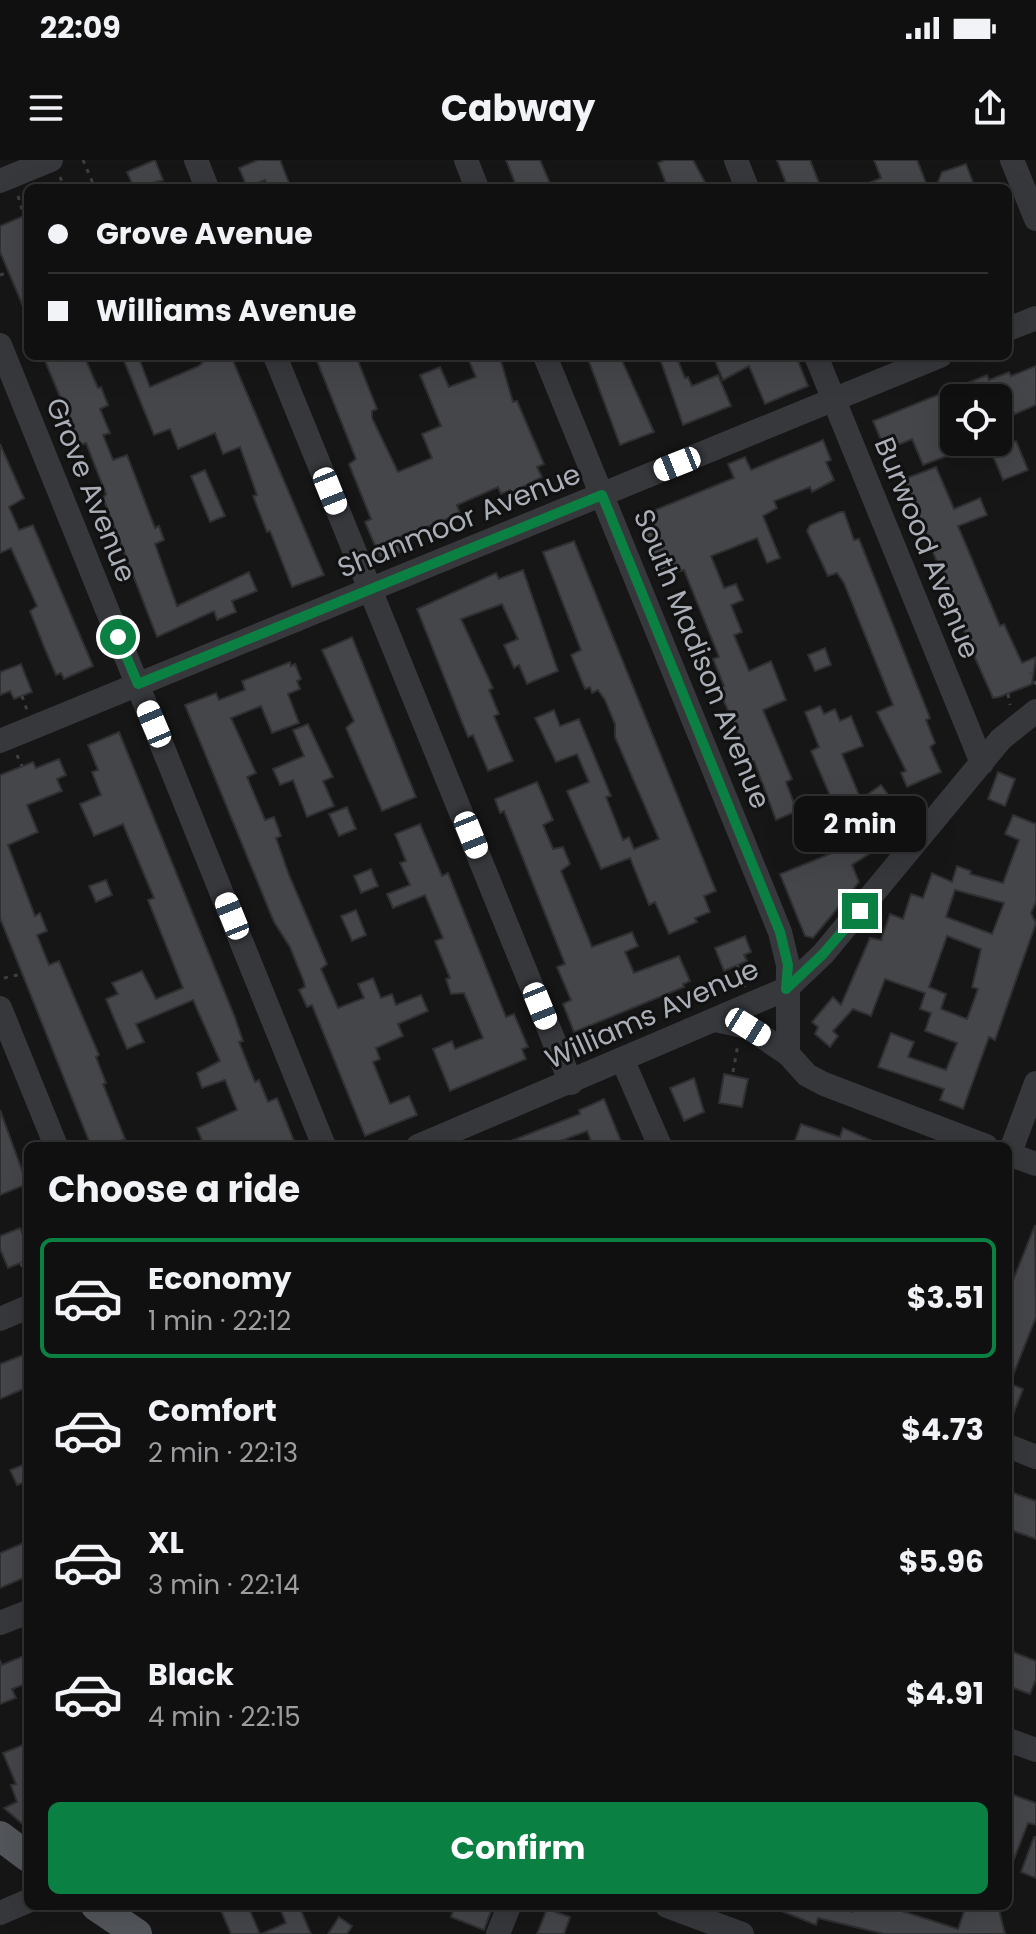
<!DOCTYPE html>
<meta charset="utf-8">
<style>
:root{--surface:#101011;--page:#1e1e1f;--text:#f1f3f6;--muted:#9c9d9f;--line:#303031;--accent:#0b8043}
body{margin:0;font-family:Poppins,sans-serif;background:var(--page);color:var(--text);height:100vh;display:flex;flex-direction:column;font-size:30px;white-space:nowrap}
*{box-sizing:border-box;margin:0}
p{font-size:26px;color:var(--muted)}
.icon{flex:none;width:44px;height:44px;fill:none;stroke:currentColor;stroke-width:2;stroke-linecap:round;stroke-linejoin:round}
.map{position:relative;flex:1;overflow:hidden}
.drawer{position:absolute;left:24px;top:982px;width:988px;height:768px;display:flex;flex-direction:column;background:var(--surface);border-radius:12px;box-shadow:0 8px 32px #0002,0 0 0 2px var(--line)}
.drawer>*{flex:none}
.top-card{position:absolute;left:24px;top:24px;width:988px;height:176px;border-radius:12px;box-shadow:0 8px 32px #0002,0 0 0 2px var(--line);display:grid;align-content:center;height:176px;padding:0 24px;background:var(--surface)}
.tools{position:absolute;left:940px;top:224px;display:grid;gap:16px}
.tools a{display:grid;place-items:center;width:72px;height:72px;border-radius:12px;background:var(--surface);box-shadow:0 8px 32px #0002,0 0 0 2px var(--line);font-size:40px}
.end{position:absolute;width:36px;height:36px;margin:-18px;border:10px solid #0b8043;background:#fff;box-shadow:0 0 0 4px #fff}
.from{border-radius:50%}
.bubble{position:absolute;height:56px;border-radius:12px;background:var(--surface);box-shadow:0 8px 32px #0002,0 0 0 2px var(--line);font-size:26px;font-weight:700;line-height:56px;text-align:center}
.car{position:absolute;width:24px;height:48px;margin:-24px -12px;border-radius:10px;box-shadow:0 0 6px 2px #0007;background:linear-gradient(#fff 24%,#345 0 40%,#fff 0 76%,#345 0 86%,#fff 0)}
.top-card b{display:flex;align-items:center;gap:28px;height:76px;font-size:30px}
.top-card b+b{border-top:2px solid var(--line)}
.top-card i{width:20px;height:20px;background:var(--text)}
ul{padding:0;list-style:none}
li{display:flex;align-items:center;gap:24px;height:120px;margin:0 16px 12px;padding:0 8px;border:4px solid transparent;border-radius:12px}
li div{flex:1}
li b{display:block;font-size:30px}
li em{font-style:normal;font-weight:700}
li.on{border-color:var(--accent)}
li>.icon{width:72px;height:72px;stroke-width:1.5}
h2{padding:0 24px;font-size:36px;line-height:96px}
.primary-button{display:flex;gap:16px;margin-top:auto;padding:16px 24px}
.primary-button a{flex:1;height:92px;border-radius:12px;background:var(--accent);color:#fff;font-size:32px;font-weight:700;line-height:92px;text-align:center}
.status{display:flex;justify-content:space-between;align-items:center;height:56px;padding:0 40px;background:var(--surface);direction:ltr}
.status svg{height:22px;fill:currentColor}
header{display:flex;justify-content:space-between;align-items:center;height:104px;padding:0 24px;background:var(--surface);font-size:36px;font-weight:700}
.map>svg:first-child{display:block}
</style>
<div class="status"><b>22:09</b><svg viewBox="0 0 49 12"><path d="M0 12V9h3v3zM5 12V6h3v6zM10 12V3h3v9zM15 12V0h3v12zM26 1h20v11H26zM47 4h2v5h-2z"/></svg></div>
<header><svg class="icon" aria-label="menu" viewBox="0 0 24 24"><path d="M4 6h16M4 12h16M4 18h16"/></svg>Cabway<svg class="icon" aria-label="share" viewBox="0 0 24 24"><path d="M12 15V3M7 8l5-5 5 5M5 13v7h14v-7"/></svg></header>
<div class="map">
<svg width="1036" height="1774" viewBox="0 0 1036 1774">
<rect width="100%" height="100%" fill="#161617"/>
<g fill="#45464a" stroke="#303033" stroke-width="2" fill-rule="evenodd">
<path d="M155,0L163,20L134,28L127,12Z"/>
<path d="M258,0H280L291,28H269L265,20L247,27L239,8Z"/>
<path d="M506,0H540L552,28H517Z"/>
<path d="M665,0H693L706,24L696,28H668L658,3Z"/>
<path d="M777,0H810L821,28H788Z"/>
<path d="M874,0H917L928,28H857L881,18Z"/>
<path d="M966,4L974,25L941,28L938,22L942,12Z"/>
<path d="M28,54V158L0,92V66Z"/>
<path d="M43,196H84L98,228L101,227L108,245L100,249L110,273L103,275L113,300L127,295L155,368L159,366L164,380L155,384L177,446L249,412L257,431L232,441L236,452L217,460L214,451L157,477L103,338L106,334L86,283L80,285Z"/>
<path d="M122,196H138L150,227L199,206L203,202L201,196H231L324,415L292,427L270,371L267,372L253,336L257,335L240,287L223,294L215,273L178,289L170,269L154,275Z"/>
<path d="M315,196H356L377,249L372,251V258L398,312L432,298L422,274L441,266L420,215L440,207L449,227L476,217L467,196H493L494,200L500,198L513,242L517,241L544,304L537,307L542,317L512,333L510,330L501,334L498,327L457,345L460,354L400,377L405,390L381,400L365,362L371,359L349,304L356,299Z"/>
<path d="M587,196H620L654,272L620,285Z"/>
<path d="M659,196H676L685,218L688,217L692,226L718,215L731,246L683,265Z"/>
<path d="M713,196H796L808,226L765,244L749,206L723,220Z"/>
<path d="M1036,206V245L1015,254L1013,251L998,257V238H954V282L981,283L923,305L912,279L890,288L881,280L873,261L987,215L989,220L1009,212L1011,216Z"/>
<path d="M823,280L831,300L826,302L834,320L812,332L810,327L774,341L777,348L763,356L780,398L767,403L757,378L711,396L724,428L736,424L743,440L731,445L742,472L734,475L749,511L771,501L786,540L763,550L792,619L786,622L797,651L776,660L754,601L751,602L718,528L724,526L713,499L719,497L684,410L662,416L638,357L734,318L728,304L745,297L751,310Z"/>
<path d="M1016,281L1028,310L1003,320L991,291Z"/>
<path d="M0,284L24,338L9,347L19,370L33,365L93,506L64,519L61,513L56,515L45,489L30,451L37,446L11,388L0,393Z"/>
<path d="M936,307L954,349L980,338L987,355L958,366L1000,466L1004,464L1022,503L1036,497L1032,524L999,537L993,538L972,491L904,319Z"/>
<path d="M205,310L225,356L210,362L191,316Z"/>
<path d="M840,352H844L854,380L859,379L930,558L926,560L935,583L930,587L941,612L907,627L901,613L906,611L877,552L893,545L844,423L837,413L828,416L807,371L810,365Z"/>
<path d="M574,381L716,731L704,736L710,752L695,758L697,762L669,774L655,742L649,745L630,698L601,709L567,631L589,622L577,594L556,602L535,558L554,550L560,566L579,559L611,636L606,637L623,680L629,677L634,689L659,679L615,577V564L605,540L598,530L592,533L590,527L585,529L571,495L581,490L543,392Z"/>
<path d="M523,410L558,511L527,524L519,505L514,508L504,485L518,479L502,444L461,459L493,528L489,530L499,554L494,556L513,601L488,611L473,575L468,577L417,449L496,413L499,419Z"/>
<path d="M352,477L416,637L382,651L346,568L354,561L322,490Z"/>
<path d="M825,488L831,505L815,511L808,495Z"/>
<path d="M290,502L291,506L295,504L301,519L297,521L300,529L288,534L299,563L272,573L261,546L231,558L256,613L247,617L265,660L274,657L281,676L276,678L289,715L327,804L321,809L338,848L364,838L358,824L373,818L381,838L392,834L396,845L421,835L428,851L398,864L403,876L376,888L380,899L373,902L390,944L409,936L417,955L365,976L312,845L307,847L299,830L305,827L304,822L290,787L274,762L185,545L216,533L219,540L245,530L242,521Z"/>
<path d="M21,504L32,532L14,539L10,531L0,535V512Z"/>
<path d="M820,546L824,554L835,549L840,561L851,556L863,586L842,594L859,635L834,645L811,591L819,587L805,552Z"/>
<path d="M308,564L333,617L323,621L334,646L307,657L293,620L280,625L273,609L304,596L293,570Z"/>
<path d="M119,572L234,855L243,881L239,882L255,922L259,920L268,942L277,938L296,986H204L197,968L237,950L225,920L202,928L197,913L220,901L193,840L136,864L144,882L127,889L113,856L106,839L118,834L112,823L142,811L156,839L183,828L148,740L154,738L123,664L94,676L80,644L101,635L92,612L98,610L88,585Z"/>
<path d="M59,599L66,615L57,619L62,631L27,645L38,672L8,685L35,756L40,753L47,771L37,775L49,805L59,801L99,895L96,897L106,923L103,924L125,979L108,986H91L0,758V615L33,602L36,608Z"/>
<path d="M998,612L1015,619L1005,646L988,639Z"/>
<path d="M537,622L553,660L543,665L553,689L563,687L570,704L561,711L592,787L632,772L638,786L625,792L634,813L679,796L690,821L683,824L684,827L574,872L563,844L571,840L557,807L565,804L504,651L500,653L495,639Z"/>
<path d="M881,625L901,652L872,674L881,686L852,705L859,722L813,778L805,776L780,714L830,694L814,655L834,647L845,674L876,653L864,637Z"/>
<path d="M347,647L356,669L339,676L329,654Z"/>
<path d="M1013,655L1036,664V742L1031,753L1036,763L995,880L989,877L963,949L940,940L944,929L878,907L891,873L914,882L908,897L946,910L957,883L925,871L931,853L920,849L925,833L885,819L871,856L853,849L833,871L838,876L830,887L815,874L818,867L812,862L833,837L841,845L870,778L881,780L890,754L903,759L911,734L923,738L932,713L952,722L957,706L971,711L970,714L1003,723L1019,680L1005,674ZM955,730L1004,743L992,774L946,757ZM947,776L981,789L972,827L978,829L967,859L941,849L946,834L929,827Z"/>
<path d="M420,664L442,716L448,713L506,857L514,854L528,887L522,889L526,899L450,931L433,889L452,881L455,889L483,878L464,833L451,834L446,819L450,818L435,781L443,778L425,735L393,748L387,734L410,725L400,703L406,701L395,674Z"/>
<path d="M371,709L378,726L361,733L354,716Z"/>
<path d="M106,720L112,735L96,742L89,726Z"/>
<path d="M356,750L366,775L352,781L341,756Z"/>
<path d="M745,776L751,792L744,795L747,801L724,811L715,788Z"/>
<path d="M724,914L748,919L742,947L719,943Z"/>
<path d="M694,918L704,952L684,961L670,928Z"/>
<path d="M604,939L623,986H593L587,971L547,986H498L580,954L579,950Z"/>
<path d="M0,950L27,1024L0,1035Z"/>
<path d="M801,964L840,977L843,968L884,986H793Z"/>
<path d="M1035,1065L1036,1157L1010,1223L1008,1133Z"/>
<path d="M20,1068L28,1088V1100L8,1108L0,1089V1076Z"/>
<path d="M28,1193V1227L0,1239V1204Z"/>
<path d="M1008,1223L1023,1229L1009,1265H1008Z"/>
<path d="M28,1303V1321L17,1325L10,1310Z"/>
<path d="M1008,1331L1036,1341V1379L1008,1369Z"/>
<path d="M28,1381V1416L0,1428V1393Z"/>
<path d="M1008,1490L1036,1501V1519L1030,1534L1008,1526Z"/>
<path d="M28,1494V1523L12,1529L16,1538L0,1544V1500L2,1505Z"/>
<path d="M28,1583V1667L27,1668L4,1648L17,1642L11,1625L16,1624L3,1593Z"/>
<path d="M1008,1633L1036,1643V1665L1028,1663L1009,1712Z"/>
<path d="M1034,1677H1036V1718L1021,1712Z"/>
<path d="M219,1746H248L260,1774H231Z"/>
<path d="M279,1746H299L311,1774H261L286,1763Z"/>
<path d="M455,1746H493L484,1770L451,1757Z"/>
<path d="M769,1746H836L852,1752L854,1746H886L958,1769L966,1746H998L1005,1774H884L818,1758L816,1765Z"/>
<path d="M547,1749L570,1757L564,1774H537Z"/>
<path d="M339,1757L352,1766L347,1774H328Z"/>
</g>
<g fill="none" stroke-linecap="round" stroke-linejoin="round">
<g stroke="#3d3f43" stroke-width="3" stroke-dasharray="4 6" stroke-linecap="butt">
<path d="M83,0L95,28"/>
<path d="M60,17L65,28"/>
<path d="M18,36L24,56"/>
<path d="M0,115L9,112"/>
<path d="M1030,512L1036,525"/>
<path d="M1008,534L1010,545"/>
<path d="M22,536L27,550"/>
<path d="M17,595L22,606"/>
<path d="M737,805L745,827"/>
<path d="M4,818L22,814"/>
<path d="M733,912L738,884"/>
<path d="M21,1103L28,1124"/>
</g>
<g stroke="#37383c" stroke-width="24">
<path d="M196,0L207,28"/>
<path d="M466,0L477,28"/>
<path d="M736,0L747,28"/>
<path d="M1012,0L1036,59"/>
<path d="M0,21L51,0"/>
<path d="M1008,169L1036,158"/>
<path d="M0,185L324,986"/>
<path d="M275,196L571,923"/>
<path d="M545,196L780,772L788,805V894L807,915L824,924L986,986"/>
<path d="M816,196L982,603"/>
<path d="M0,581L940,196"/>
<path d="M0,848L56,986"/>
<path d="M715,860L748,867L788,894"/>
<path d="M623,901L660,986"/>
<path d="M418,986L786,829L823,794L1001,579L1036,551"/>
<path d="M1008,994L1036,1004"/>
<path d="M1008,998L1036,923"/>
<path d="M0,1159L28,1147"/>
<path d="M1008,1286L1036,1297"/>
<path d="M0,1463L28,1452"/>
<path d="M1008,1580L1036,1590"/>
<path d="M667,1746L742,1774"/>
<path d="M0,1753L28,1741"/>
<path d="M498,1774L509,1746"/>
</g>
<g stroke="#53565b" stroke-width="30">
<path d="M0,1676L28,1697"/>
<path d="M96,1746L137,1774"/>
</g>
</g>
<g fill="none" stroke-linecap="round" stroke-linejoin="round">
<path stroke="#0b8043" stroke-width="10" d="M118,477L138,524L602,335L780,772L788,805L786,829L823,794L860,751"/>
</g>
<g text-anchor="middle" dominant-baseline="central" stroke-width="6" stroke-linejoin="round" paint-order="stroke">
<g font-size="28" fill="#a9aeb7" stroke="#111112">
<text transform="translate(91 330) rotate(68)">Grove Avenue</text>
<text transform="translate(459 361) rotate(-22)">Shanmoor Avenue</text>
<text transform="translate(927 388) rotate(68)">Burwood Avenue</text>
<text transform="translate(702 499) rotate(68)">South Madison Avenue</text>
<text transform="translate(652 854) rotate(-24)">Williams Avenue</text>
</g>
</g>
</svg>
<div class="tools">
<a><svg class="icon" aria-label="locate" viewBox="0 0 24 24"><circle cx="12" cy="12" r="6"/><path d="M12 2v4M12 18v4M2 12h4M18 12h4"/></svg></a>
</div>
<i class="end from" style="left:118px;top:477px"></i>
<i class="end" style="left:860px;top:751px"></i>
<div class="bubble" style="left:794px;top:636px;width:132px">2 min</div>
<i class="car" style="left:677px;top:304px;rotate:248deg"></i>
<i class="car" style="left:330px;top:331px;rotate:158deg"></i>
<i class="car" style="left:154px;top:564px;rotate:337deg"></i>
<i class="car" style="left:471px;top:675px;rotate:158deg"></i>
<i class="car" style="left:232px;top:756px;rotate:338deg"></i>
<i class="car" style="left:540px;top:846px;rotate:158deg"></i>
<i class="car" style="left:748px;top:867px;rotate:122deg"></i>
<div class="top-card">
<b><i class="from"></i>Grove Avenue</b>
<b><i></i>Williams Avenue</b>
</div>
<section class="drawer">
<h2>Choose a ride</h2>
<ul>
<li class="on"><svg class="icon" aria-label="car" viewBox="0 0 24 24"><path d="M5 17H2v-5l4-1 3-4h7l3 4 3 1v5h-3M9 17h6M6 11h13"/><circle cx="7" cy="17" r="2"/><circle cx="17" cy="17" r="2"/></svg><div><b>Economy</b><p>1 min · 22:12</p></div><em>$3.51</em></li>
<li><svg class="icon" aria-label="car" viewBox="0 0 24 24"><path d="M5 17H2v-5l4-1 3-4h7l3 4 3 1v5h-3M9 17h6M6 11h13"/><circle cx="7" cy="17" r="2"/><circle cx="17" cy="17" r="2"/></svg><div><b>Comfort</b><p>2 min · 22:13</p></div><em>$4.73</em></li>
<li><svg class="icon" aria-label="car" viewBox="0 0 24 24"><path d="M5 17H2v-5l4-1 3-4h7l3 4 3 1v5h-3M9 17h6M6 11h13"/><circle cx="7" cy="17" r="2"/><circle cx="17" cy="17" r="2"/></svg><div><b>XL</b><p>3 min · 22:14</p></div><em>$5.96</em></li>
<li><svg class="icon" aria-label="car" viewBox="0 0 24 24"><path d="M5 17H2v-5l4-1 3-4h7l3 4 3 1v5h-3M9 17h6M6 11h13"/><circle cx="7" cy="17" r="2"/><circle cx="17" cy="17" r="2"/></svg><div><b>Black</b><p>4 min · 22:15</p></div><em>$4.91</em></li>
</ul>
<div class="primary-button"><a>Confirm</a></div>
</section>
</div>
